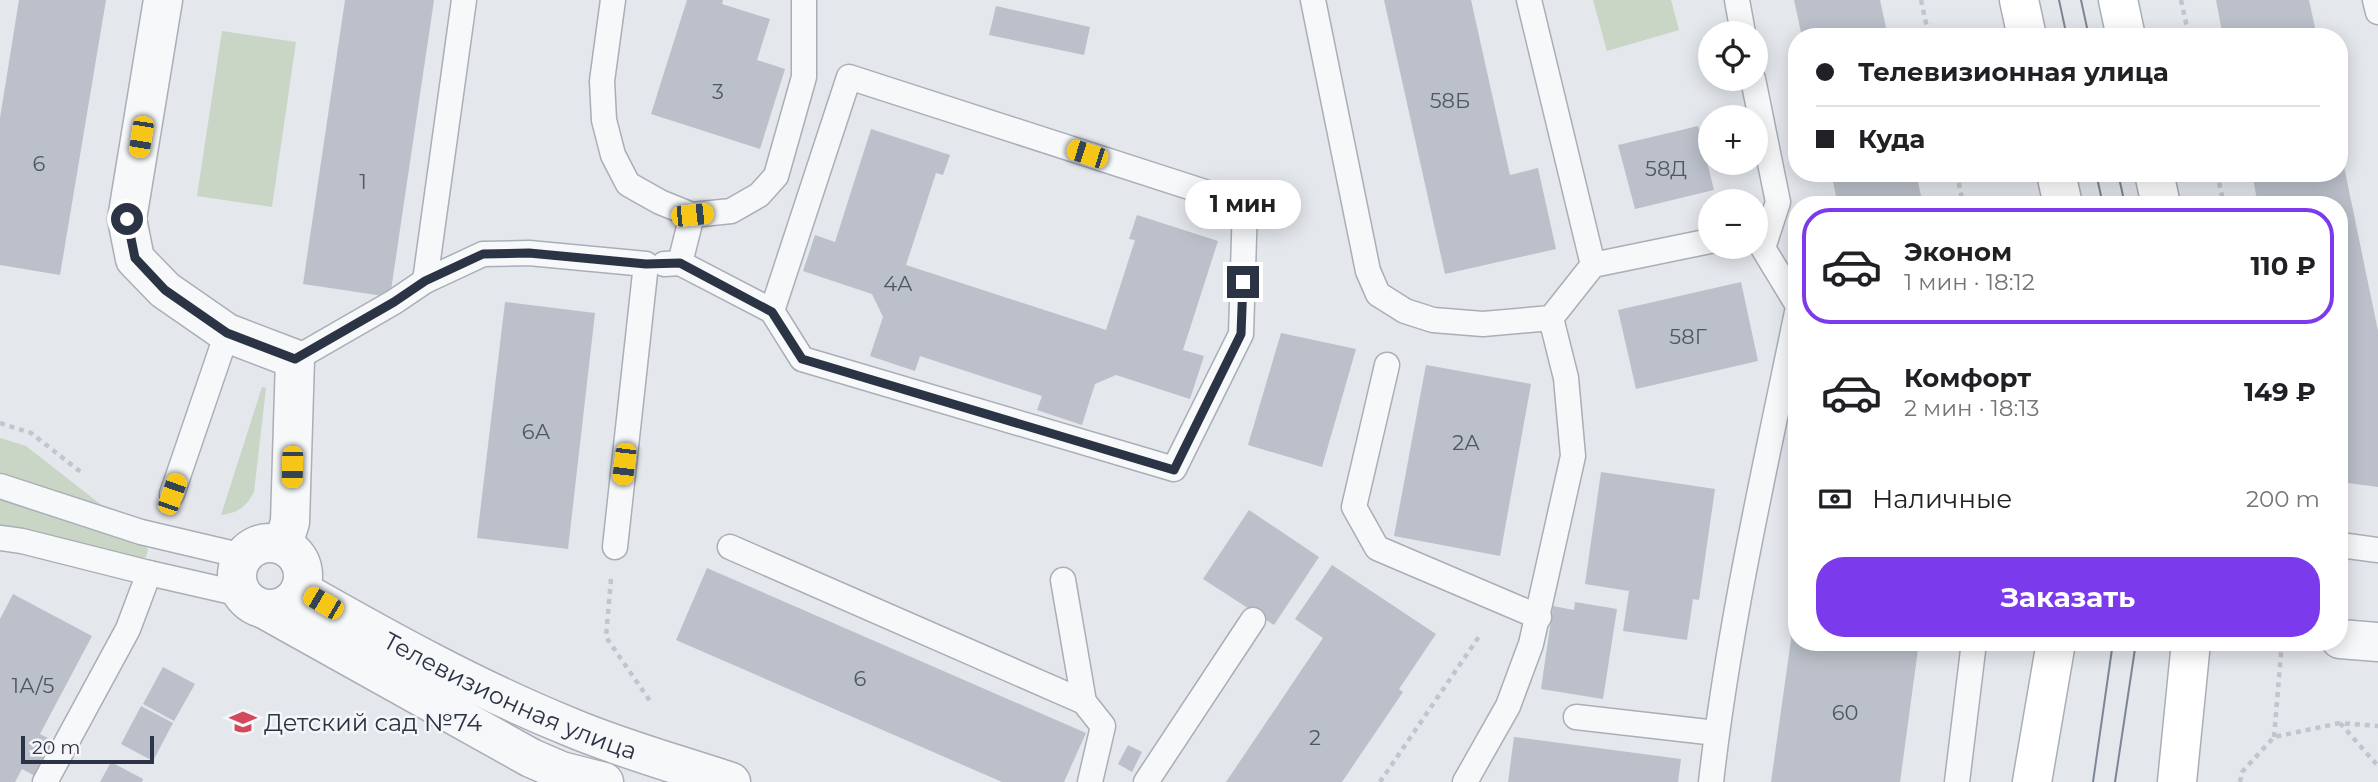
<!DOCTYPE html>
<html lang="ru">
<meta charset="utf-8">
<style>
:root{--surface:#fff;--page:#f6f6f6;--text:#202124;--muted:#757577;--line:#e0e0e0;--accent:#7c3aed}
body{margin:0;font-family:Montserrat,sans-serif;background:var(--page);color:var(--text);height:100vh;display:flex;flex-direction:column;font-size:26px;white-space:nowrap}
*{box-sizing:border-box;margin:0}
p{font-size:23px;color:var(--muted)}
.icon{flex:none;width:38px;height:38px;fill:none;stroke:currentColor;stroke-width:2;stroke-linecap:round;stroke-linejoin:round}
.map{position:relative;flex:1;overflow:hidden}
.side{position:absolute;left:1788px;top:196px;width:560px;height:455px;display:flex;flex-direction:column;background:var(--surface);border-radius:28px;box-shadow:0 4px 18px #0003}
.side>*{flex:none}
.hud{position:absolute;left:1788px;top:28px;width:560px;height:154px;border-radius:28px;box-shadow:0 4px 18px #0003;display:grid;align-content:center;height:154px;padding:0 28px;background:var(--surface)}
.controls{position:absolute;left:1698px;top:21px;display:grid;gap:14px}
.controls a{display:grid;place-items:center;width:70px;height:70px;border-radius:50%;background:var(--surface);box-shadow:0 4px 18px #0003;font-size:35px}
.scale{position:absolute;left:21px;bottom:18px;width:133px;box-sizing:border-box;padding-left:7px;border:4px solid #2b3445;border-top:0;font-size:19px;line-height:24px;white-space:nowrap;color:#2b3445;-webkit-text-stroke:5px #f4f6f9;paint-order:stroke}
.end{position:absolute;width:32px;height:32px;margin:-16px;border:9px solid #2b3445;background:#fff;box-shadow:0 0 0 4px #fff}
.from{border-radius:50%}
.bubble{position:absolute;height:49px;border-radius:24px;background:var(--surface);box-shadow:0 4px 18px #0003;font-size:23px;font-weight:700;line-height:49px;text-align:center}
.car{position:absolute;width:21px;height:42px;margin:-21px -10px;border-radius:9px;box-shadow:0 0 5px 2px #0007;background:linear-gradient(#f5c518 24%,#345 0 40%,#f5c518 0 76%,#345 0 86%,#f5c518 0)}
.hud b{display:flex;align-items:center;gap:24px;height:66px;font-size:26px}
.hud b+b{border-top:2px solid var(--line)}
.hud i{width:18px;height:18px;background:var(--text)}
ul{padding:12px 0 0;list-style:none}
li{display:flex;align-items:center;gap:21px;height:116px;margin:0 14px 10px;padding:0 14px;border:4px solid transparent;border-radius:28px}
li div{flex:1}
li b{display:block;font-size:26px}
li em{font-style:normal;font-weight:700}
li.current{border-color:var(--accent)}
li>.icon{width:63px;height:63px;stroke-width:1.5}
.pay{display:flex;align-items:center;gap:18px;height:77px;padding:0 28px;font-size:26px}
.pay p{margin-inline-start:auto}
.button{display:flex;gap:14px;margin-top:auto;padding:14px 28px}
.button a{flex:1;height:80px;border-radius:28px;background:var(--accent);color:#fff;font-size:28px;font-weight:700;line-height:80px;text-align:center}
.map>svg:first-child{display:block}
</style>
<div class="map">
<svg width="2378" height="782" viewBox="0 0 2378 782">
<rect width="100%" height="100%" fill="#e4e7ec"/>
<g fill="#c9d6c5">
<path d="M1593,0H1671L1679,30L1607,51Z"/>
<path d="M222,31L296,42L272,207L197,196Z"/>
<path d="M262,387L266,388L254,492C246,507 238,513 221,515Z"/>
<path d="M0,438L26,446L104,507L0,472Z"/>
<path d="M0,498L145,545L148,550L146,557L141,559L14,527L0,525Z"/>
</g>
<g fill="#bbc0ca">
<path d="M19,0H106L60,275L0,265V118Z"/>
<path d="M345,0H434L390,297L303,284Z"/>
<path d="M687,0H723L722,4L770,19L757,60L785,69L760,149L651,114Z"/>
<path d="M1384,0H1471L1510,175L1538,168L1556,249L1445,274Z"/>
<path d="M1794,0H1880L1888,37H1802Z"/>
<path d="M2216,0H2309L2317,37H2223Z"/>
<path d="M996,6L1090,27L1084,55L989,35Z"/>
<path d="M1698,126L1714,190L1635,209L1618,145Z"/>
<path d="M871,129L950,155L943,175L936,173L906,265L1106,330L1135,240L1129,239L1137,215L1218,241L1183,350L1204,356L1190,399L1116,375L1095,384L1082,425L1037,410L1042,396L920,356L915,371L870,356L883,317L872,294L803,271L815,235L835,242Z"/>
<path d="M2341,152L2378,331V487L2340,482V205H2258L2252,173H2340Z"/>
<path d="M1831,173H1916L1923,205H1838Z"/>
<path d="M1741,282L1758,361L1636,389L1618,310Z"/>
<path d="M505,302L595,313L568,549L477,538Z"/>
<path d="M1281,333L1356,349L1322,467L1248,445Z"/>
<path d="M1426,365L1531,384L1500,556L1394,536Z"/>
<path d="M1601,472L1715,489L1699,600L1693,599L1687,640L1623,631L1629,591L1585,584Z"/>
<path d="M1249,510L1319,557L1274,625L1203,579Z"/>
<path d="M1332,565L1436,634L1399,689L1403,692L1342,782H1226L1323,638L1295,619Z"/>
<path d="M707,568L1086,733L1064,782H1002L676,640Z"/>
<path d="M13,594L92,636L40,734L58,743L39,778L22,769L15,782H0V619Z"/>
<path d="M1575,602L1617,609L1603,699L1541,689L1553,606L1574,610Z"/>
<path d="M1796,604L1797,642H1919L1900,782H1771Z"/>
<path d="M163,667L195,684L174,721L143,704Z"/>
<path d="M141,706L173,723L153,761L121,744Z"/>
<path d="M1514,737L1681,759L1678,782H1508Z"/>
<path d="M1128,745L1142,752L1132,772L1118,764Z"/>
<path d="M111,762L143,779L142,782H100Z"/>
</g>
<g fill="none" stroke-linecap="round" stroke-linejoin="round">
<g stroke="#a9aeb7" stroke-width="27">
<g id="service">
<path d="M613,0L602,81L604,120L613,155L628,184L660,202L692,215L731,211L759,195L776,176L804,77V0"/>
<path d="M1313,0L1368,271L1378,294L1405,311L1433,320L1483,324L1551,318L1593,265L1710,241"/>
<path d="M1529,0L1593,265"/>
<path d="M1737,0L1743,33"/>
<path d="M2375,0L2378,12"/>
<path d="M1753,79L1778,202L1763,248L1797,304"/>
<path d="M680,263L772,311L802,359L1174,469L1241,334L1245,205L849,77L772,311"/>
<path d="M664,264L680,263L692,215"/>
<path d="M425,281L483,254L529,253L646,264L615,547"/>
<path d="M295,359L394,302L425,281L464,0"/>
<path d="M1387,365L1354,507L1377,548L1539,617"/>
<path d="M0,486L141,532L243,556"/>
<path d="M172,494L227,333"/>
<path d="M0,538L22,541L149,573L241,594"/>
<path d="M2340,545L2378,550"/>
<path d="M730,547L1084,702"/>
<path d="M1063,580L1084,702L1103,726L1090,782"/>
<path d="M1576,717L1716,733"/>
<path d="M45,782L128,629L149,573"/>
<path d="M1146,782L1253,620"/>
<path d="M1465,782L1508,706L1531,644L1573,456L1566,378L1551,318"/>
<path d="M1711,782C1729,624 1765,468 1797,312"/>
<path d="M1957,782L1974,642"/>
</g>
</g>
<g stroke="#a9aeb7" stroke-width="41">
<g id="minor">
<path d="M163,0L127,219L135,259L165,290L227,333L295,359L290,522L283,545"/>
<circle cx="270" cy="576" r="33"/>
<path id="s1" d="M300,590C388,640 476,689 570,727C622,749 677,764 731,782"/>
<path d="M264,609L531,758L561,771L604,782"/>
</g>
</g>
<g stroke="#a9aeb7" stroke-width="41">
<path id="tertiary" d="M2340,639L2378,642"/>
</g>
<g stroke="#a9aeb7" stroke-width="41">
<g id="secondary">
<path d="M2019,0L2027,37"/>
<path d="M2118,0L2126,37"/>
<path d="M2056,173L2063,205"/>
<path d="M2154,173L2161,205"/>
<path d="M2032,782L2056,642"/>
<path d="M2177,782L2191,642"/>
</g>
</g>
<g stroke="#c2c5cb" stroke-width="4.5" stroke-dasharray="5 5" stroke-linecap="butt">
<path d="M1921,0L1929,37"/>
<path d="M2181,0L2189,37"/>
<path d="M1957,173L1963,205"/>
<path d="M2217,173L2224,205"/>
<path d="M0,423L31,433L82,473"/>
<path d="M611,579L606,637L650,701"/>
<path d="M2340,723L2378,766"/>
<path d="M2274,737L2282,642"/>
<path d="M1380,782L1480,635"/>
<path d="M2240,782L2242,772L2274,737L2340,723L2378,726"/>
</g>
<use href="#service" stroke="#f7f8fa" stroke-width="24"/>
<use href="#minor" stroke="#f7f8fa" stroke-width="38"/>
<use href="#tertiary" stroke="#f7f8fa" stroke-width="38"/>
<use href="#secondary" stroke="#fff" stroke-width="38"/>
<g stroke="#7d8696" stroke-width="2">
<path d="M2059,0L2067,37"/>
<path d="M2081,0L2089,37"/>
<path d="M2096,173L2103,205"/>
<path d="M2118,173L2125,205"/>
<path d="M2093,782L2113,642"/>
<path d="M2115,782L2136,642"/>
</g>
</g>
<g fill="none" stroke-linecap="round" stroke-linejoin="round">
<path stroke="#2b3445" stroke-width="9" d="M127,219L135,258L165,290L227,333L295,359L394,302L425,281L483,254L529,253L646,264L680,263L772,312L802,359L1174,470L1241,334L1243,282"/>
</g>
<defs>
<g id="school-bare" transform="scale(2.1)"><path d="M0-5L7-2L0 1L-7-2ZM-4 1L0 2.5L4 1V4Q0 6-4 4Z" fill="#d1495b" stroke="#f4f6f9" stroke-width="2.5" paint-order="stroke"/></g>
</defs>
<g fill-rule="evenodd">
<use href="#school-bare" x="243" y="722"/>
</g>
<g text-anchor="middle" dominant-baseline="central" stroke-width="5" stroke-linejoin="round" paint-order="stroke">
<g font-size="21" fill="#4f5766">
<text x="718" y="91">3</text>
<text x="1450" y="100">58Б</text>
<text x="39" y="163">6</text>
<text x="1666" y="168">58Д</text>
<text x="363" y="181">1</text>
<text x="898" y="283">4А</text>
<text x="1688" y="336">58Г</text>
<text x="536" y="431">6А</text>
<text x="1466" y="442">2А</text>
<text x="860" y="678">6</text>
<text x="33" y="685">1А/5</text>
<text x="1845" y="712">60</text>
<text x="1315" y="737">2</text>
</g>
<g font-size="24" fill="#2b3445" stroke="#f4f6f9">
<text stroke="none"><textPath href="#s1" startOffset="236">Телевизионная улица</textPath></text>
</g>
<g font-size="24" fill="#2b3445" stroke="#f4f6f9" text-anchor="start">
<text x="264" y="722">Детский сад №74</text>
</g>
</g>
</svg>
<div class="controls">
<a><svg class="icon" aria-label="locate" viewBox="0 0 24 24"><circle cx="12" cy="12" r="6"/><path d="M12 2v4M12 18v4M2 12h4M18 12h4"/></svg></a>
<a>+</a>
<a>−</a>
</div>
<div class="scale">20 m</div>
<i class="end from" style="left:127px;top:219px"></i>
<i class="end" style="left:1243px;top:282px"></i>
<div class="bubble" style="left:1185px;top:180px;width:116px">1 мин</div>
<i class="car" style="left:141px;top:137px;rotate:189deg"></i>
<i class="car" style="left:1087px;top:154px;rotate:288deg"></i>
<i class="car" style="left:692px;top:215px;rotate:84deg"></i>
<i class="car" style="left:624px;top:464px;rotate:187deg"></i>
<i class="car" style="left:292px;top:467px;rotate:181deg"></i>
<i class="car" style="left:172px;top:494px;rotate:19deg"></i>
<i class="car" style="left:323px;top:603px;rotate:300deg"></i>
<div class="hud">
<b><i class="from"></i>Телевизионная улица</b>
<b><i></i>Куда</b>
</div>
<section class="side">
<ul>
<li class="current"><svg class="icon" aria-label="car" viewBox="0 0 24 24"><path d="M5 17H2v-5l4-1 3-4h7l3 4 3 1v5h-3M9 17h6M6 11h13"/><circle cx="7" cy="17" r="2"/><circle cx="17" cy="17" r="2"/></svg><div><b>Эконом</b><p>1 мин · 18:12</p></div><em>110 ₽</em></li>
<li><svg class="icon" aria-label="car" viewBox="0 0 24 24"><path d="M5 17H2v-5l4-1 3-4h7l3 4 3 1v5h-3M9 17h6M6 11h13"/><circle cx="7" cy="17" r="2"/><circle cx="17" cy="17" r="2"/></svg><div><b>Комфорт</b><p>2 мин · 18:13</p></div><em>149 ₽</em></li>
</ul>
<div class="pay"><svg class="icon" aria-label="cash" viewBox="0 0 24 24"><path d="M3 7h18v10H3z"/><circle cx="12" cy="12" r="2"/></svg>Наличные<p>200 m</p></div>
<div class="button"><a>Заказать</a></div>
</section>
</div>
